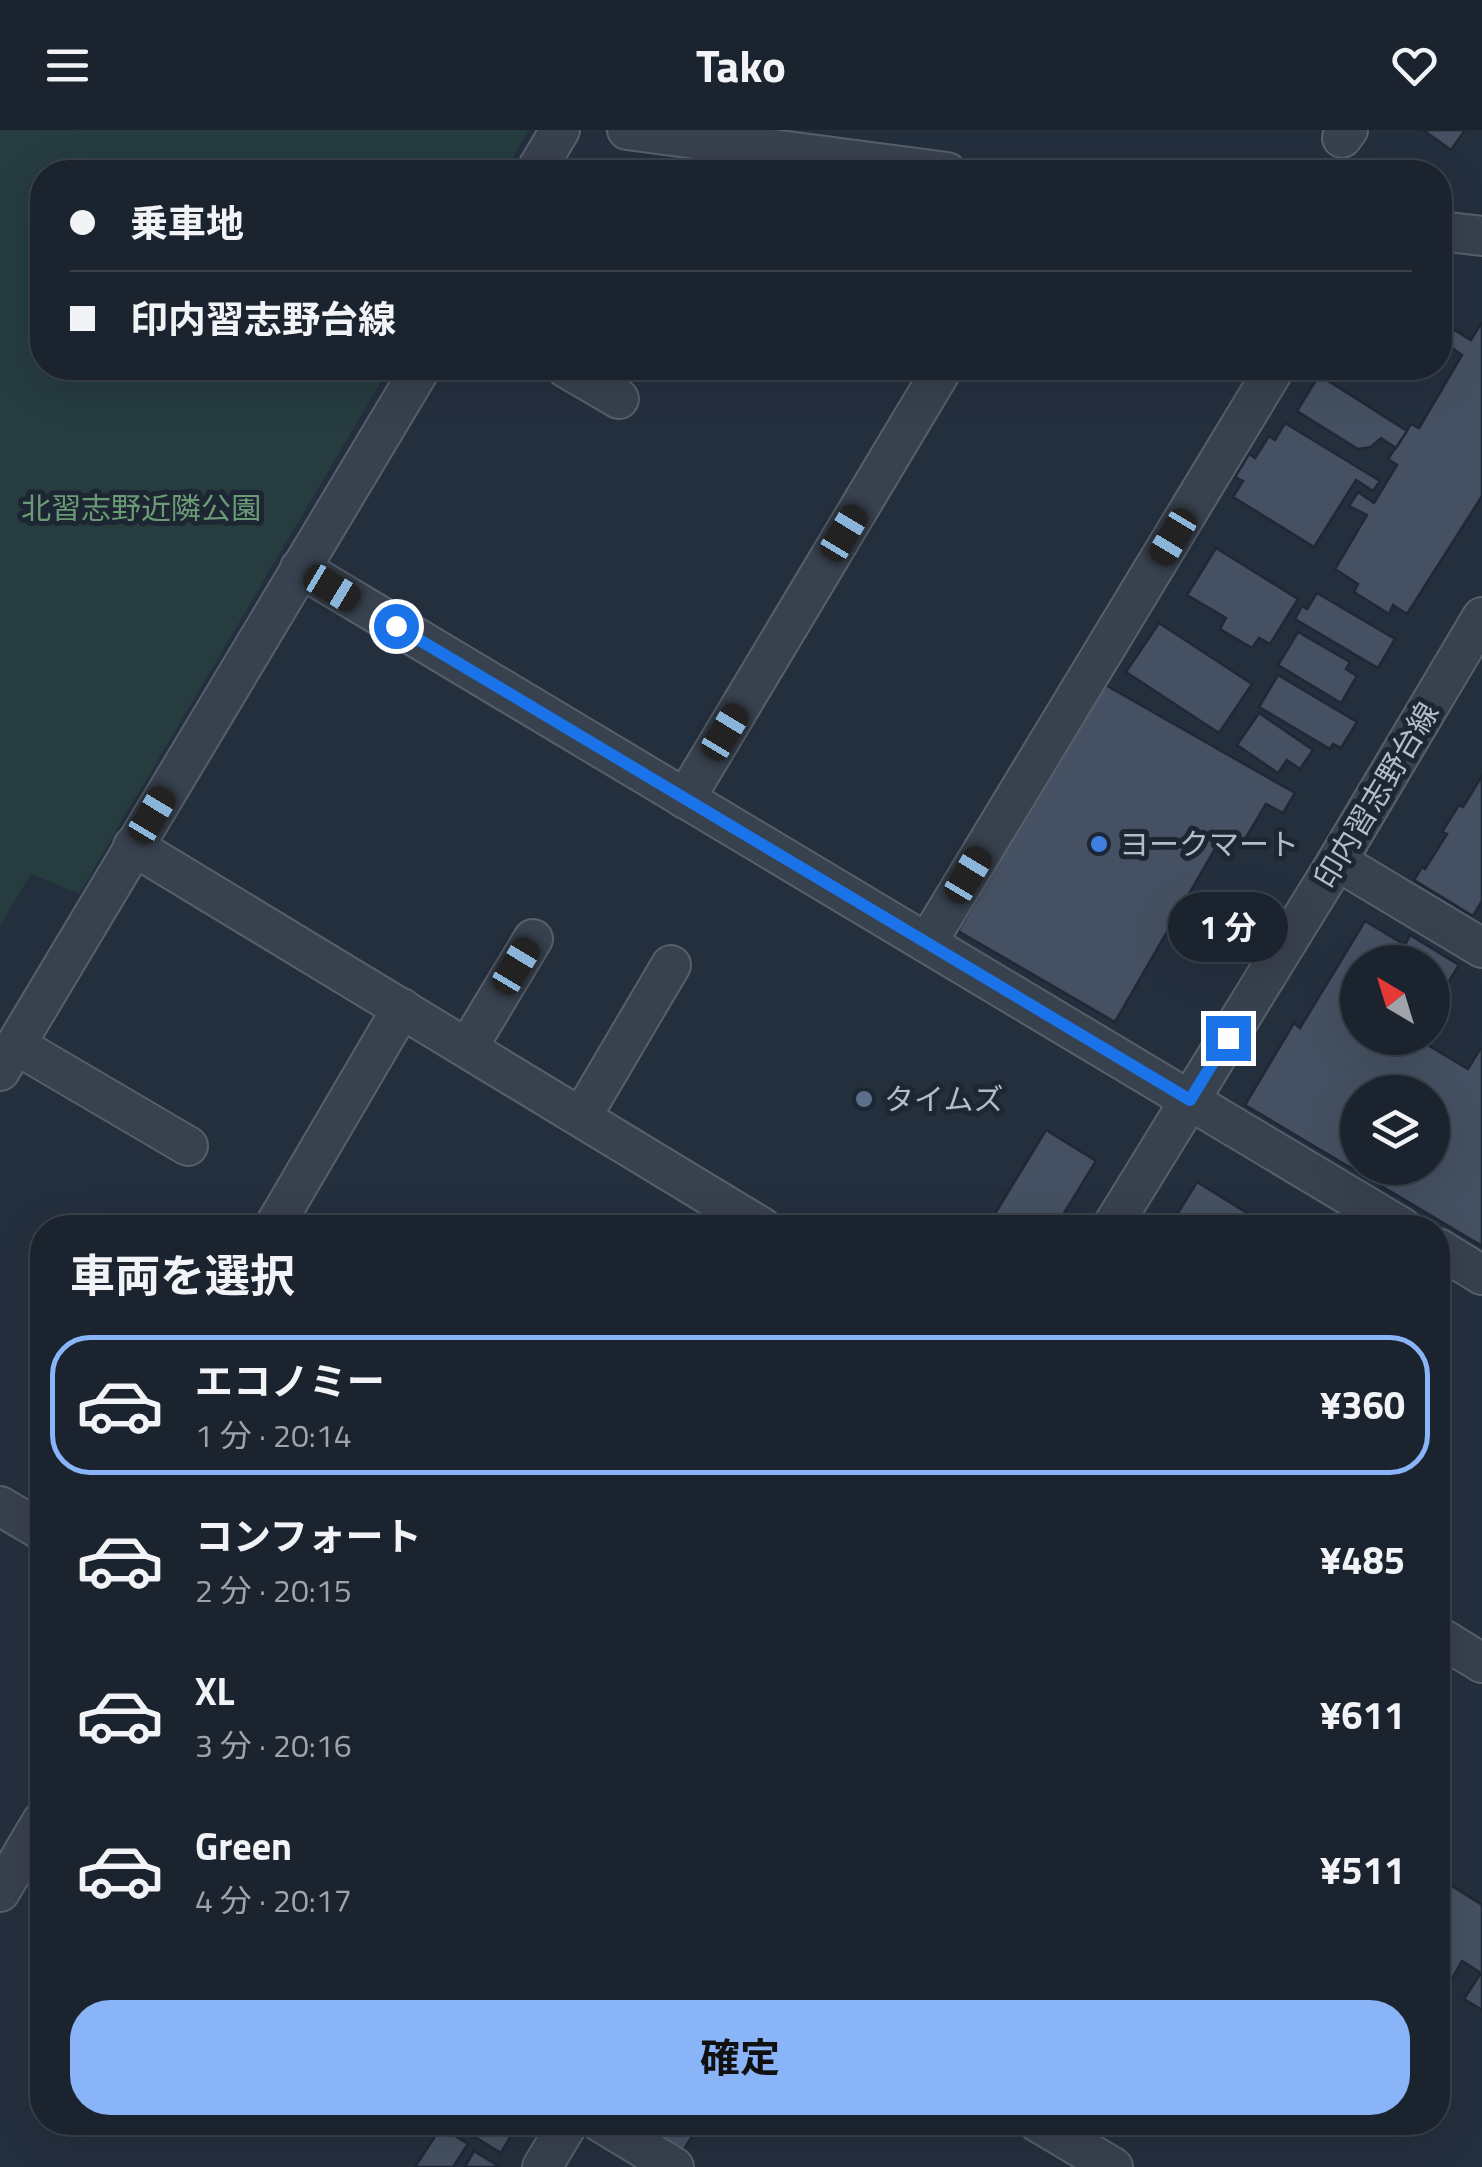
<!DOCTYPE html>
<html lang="ja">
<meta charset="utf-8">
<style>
:root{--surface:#1b232e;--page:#242b36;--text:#f1f3f6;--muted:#a0a4aa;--line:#39404a;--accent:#8ab4f8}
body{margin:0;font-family:"Titillium Web","Noto Sans JP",sans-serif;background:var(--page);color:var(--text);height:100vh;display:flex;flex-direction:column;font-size:38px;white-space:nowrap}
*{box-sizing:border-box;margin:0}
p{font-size:32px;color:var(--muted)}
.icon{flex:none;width:55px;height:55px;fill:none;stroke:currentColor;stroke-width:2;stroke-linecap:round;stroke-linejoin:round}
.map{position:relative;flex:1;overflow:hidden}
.drawer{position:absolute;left:30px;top:1085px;width:1420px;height:920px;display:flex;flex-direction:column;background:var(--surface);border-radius:40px;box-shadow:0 10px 40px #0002,0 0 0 2px var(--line)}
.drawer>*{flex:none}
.guide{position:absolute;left:30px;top:30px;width:1422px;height:220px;border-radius:40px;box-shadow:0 10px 40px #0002,0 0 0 2px var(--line);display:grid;align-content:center;height:220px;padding:0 40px;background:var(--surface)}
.needle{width:65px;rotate:322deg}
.tools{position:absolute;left:1340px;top:815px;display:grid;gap:20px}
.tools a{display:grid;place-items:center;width:110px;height:110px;border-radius:50%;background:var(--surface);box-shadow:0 10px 40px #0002,0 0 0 2px var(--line);font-size:50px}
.end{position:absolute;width:45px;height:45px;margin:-22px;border:12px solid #1a73e8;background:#fff;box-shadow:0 0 0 5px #fff}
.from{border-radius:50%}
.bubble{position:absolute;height:70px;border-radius:35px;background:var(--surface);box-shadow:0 10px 40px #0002,0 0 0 2px var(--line);font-size:32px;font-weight:700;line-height:70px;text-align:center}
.car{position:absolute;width:30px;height:60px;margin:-30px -15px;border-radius:12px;box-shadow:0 0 8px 2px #0007;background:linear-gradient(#222 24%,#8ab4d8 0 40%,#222 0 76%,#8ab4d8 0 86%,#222 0)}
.guide b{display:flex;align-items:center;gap:35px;height:95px;font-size:38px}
.guide b+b{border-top:2px solid var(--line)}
.guide i{width:25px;height:25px;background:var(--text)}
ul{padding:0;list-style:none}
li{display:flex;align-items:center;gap:30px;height:140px;margin:0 20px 15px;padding:0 20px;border:5px solid transparent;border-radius:40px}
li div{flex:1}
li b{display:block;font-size:38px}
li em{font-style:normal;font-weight:700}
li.active{border-color:var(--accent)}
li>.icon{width:90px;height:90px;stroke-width:1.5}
h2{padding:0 40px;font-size:45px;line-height:120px}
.button{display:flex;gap:20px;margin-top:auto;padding:20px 40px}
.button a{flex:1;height:115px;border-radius:40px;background:var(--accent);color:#111;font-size:40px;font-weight:700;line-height:115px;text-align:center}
header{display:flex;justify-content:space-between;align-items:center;height:130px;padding:0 40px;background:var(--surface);font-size:45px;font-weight:700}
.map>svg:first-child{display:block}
</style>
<header><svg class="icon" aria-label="menu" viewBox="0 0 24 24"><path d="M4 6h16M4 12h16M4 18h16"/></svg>Tako<svg class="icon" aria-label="heart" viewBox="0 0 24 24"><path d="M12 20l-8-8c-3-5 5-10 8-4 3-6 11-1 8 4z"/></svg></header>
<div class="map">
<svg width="1482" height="2037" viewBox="0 0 1482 2037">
<rect width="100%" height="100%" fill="#242f3e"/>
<path fill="#263c3f" d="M0,0H529L504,42H42V238H389L79,764L31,744L0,796Z"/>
<g fill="#455162" stroke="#1f2835" stroke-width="2.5" fill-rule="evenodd">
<path d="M1423,0H1465L1451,20Z"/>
<path d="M1482,192V366L1407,484L1393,475L1389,484L1354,462L1358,454L1335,439L1367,385L1349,376L1358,362L1374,373L1397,335L1388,329L1411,294L1419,298L1462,225L1442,211L1451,198L1471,210Z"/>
<path d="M1319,245L1407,301L1396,318L1381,308L1371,317L1358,319L1297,281Z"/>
<path d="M1285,293L1380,351L1373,361L1356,350L1314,417L1233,367L1243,351L1235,347L1249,324L1255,328L1269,306L1275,310Z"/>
<path d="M1216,418L1298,469L1270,514L1259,508L1252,518L1220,499L1226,488L1187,465Z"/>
<path d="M1317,463L1395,509L1378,538L1295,489L1302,476L1307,479Z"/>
<path d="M1159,493L1252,554L1219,603L1126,542Z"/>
<path d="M1298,502L1350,532L1346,539L1357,546L1341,573L1278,535Z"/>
<path d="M1278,545L1357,592L1341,618L1333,614L1330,619L1259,577Z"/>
<path d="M1102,553L1295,663L1283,683L1266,674L1241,716L1223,705L1115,892L958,801Z"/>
<path d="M1259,583L1313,620L1300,639L1287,630L1278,643L1237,615Z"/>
<path d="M1482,646V771L1473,786L1414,750L1422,737L1425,739L1447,704L1442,702L1459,675L1463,677Z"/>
<path d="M1365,791L1405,815L1410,805L1459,835L1432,879V832H1358V908H1416L1468,939L1480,919L1482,920V1116L1245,975L1294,893L1300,898ZM1358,962H1432V1038H1358Z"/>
<path d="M1046,1000L1096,1031L1055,1098H1009L993,1087Z"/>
<path d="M1197,1052L1268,1096L1267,1098H1184L1173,1091Z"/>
<path d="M1438,1747L1482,1775V1880L1464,1869L1481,1843L1462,1831L1446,1859L1438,1854Z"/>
<path d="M450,1992H519L501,2023Z"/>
<path d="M642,1992H702L682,2022L641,1995Z"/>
<path d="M441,1997L468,2014L453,2037H415Z"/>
<path d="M474,2021L500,2037H465Z"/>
</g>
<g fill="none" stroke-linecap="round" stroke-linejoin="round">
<g stroke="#565f6c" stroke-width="42">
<g id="minor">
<path d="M627,0L947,42"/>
<path d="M1342,8L1348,0"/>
<path d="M535,42L560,0"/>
<path d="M1440,101L1482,106"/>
<path d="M566,238L619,269"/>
<path d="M300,438L1403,1098"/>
<path d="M685,669L943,238"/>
<path d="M133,716L763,1098"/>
<path d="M1337,731L1482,818"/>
<path d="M927,813L1275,238"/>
<path d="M16,915L188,1016"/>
<path d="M468,917L533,809"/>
<path d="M0,941L421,238"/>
<path d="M582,986L671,835"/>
<path d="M273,1098L402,878"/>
<path d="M1111,1098L1337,731L1482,487"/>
<path d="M1438,1118L1482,1145"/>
<path d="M0,1376L42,1401"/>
<path d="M1438,1506L1482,1533"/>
<path d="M0,1762L42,1691"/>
<path d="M600,1992L674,2037"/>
<path d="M1037,1992L1113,2037"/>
<path d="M542,2037L569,1992"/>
</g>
</g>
<use href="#minor" stroke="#38414e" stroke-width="38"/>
</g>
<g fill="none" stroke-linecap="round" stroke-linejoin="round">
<path stroke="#1a73e8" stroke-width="12" d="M396,496L1190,970L1228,908"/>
</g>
<circle fill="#3f7fe0" stroke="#1d2633" stroke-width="4" cx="1099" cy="714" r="10"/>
<circle fill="#5c6f8a" stroke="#1d2633" stroke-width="4" cx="864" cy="969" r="10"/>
<g text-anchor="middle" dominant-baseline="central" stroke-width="10" stroke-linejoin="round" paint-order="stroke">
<g font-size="30" fill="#6b9a76" stroke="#1d2633">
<text x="141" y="378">北習志野近隣公園</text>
</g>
<g font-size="30" fill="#b4bcc9" stroke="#1d2633">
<text transform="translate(1376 665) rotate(-59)">印内習志野台線</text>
</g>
<g font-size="30" fill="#b4bcc9" stroke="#1d2633" text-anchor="start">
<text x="1119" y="714">ヨークマート</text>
<text x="884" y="969">タイムズ</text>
</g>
</g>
</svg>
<div class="tools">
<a><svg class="needle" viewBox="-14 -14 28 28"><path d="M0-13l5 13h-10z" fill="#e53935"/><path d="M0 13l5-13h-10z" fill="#a0a4aa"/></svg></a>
<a><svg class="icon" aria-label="layers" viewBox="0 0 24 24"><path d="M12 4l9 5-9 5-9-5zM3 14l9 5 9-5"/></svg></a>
</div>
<i class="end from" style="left:396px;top:496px"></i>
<i class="end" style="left:1228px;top:908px"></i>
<div class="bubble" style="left:1168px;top:762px;width:120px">1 分</div>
<i class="car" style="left:844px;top:403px;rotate:31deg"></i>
<i class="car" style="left:1173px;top:407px;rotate:211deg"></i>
<i class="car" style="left:332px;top:458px;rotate:121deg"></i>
<i class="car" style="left:725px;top:602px;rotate:31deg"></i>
<i class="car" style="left:152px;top:685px;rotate:31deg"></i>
<i class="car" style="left:968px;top:745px;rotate:31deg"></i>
<i class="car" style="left:516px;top:836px;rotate:31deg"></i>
<div class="guide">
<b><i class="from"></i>乗車地</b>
<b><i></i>印内習志野台線</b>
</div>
<section class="drawer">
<h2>車両を選択</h2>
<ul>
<li class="active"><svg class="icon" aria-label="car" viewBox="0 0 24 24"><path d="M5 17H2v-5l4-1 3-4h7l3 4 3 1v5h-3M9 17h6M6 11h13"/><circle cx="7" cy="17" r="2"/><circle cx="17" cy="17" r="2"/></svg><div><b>エコノミー</b><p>1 分 · 20:14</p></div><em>¥360</em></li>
<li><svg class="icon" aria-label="car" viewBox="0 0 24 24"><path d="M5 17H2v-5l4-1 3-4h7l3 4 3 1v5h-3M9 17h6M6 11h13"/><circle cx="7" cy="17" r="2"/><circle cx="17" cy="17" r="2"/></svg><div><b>コンフォート</b><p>2 分 · 20:15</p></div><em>¥485</em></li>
<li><svg class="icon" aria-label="car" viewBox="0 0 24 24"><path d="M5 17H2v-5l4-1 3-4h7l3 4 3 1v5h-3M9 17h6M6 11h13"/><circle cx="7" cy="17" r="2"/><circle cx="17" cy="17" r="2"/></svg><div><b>XL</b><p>3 分 · 20:16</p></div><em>¥611</em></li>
<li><svg class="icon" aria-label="car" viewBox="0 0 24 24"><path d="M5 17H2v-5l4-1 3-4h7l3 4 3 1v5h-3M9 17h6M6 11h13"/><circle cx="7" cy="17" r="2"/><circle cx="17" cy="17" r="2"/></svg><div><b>Green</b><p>4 分 · 20:17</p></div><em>¥511</em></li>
</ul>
<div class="button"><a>確定</a></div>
</section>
</div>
